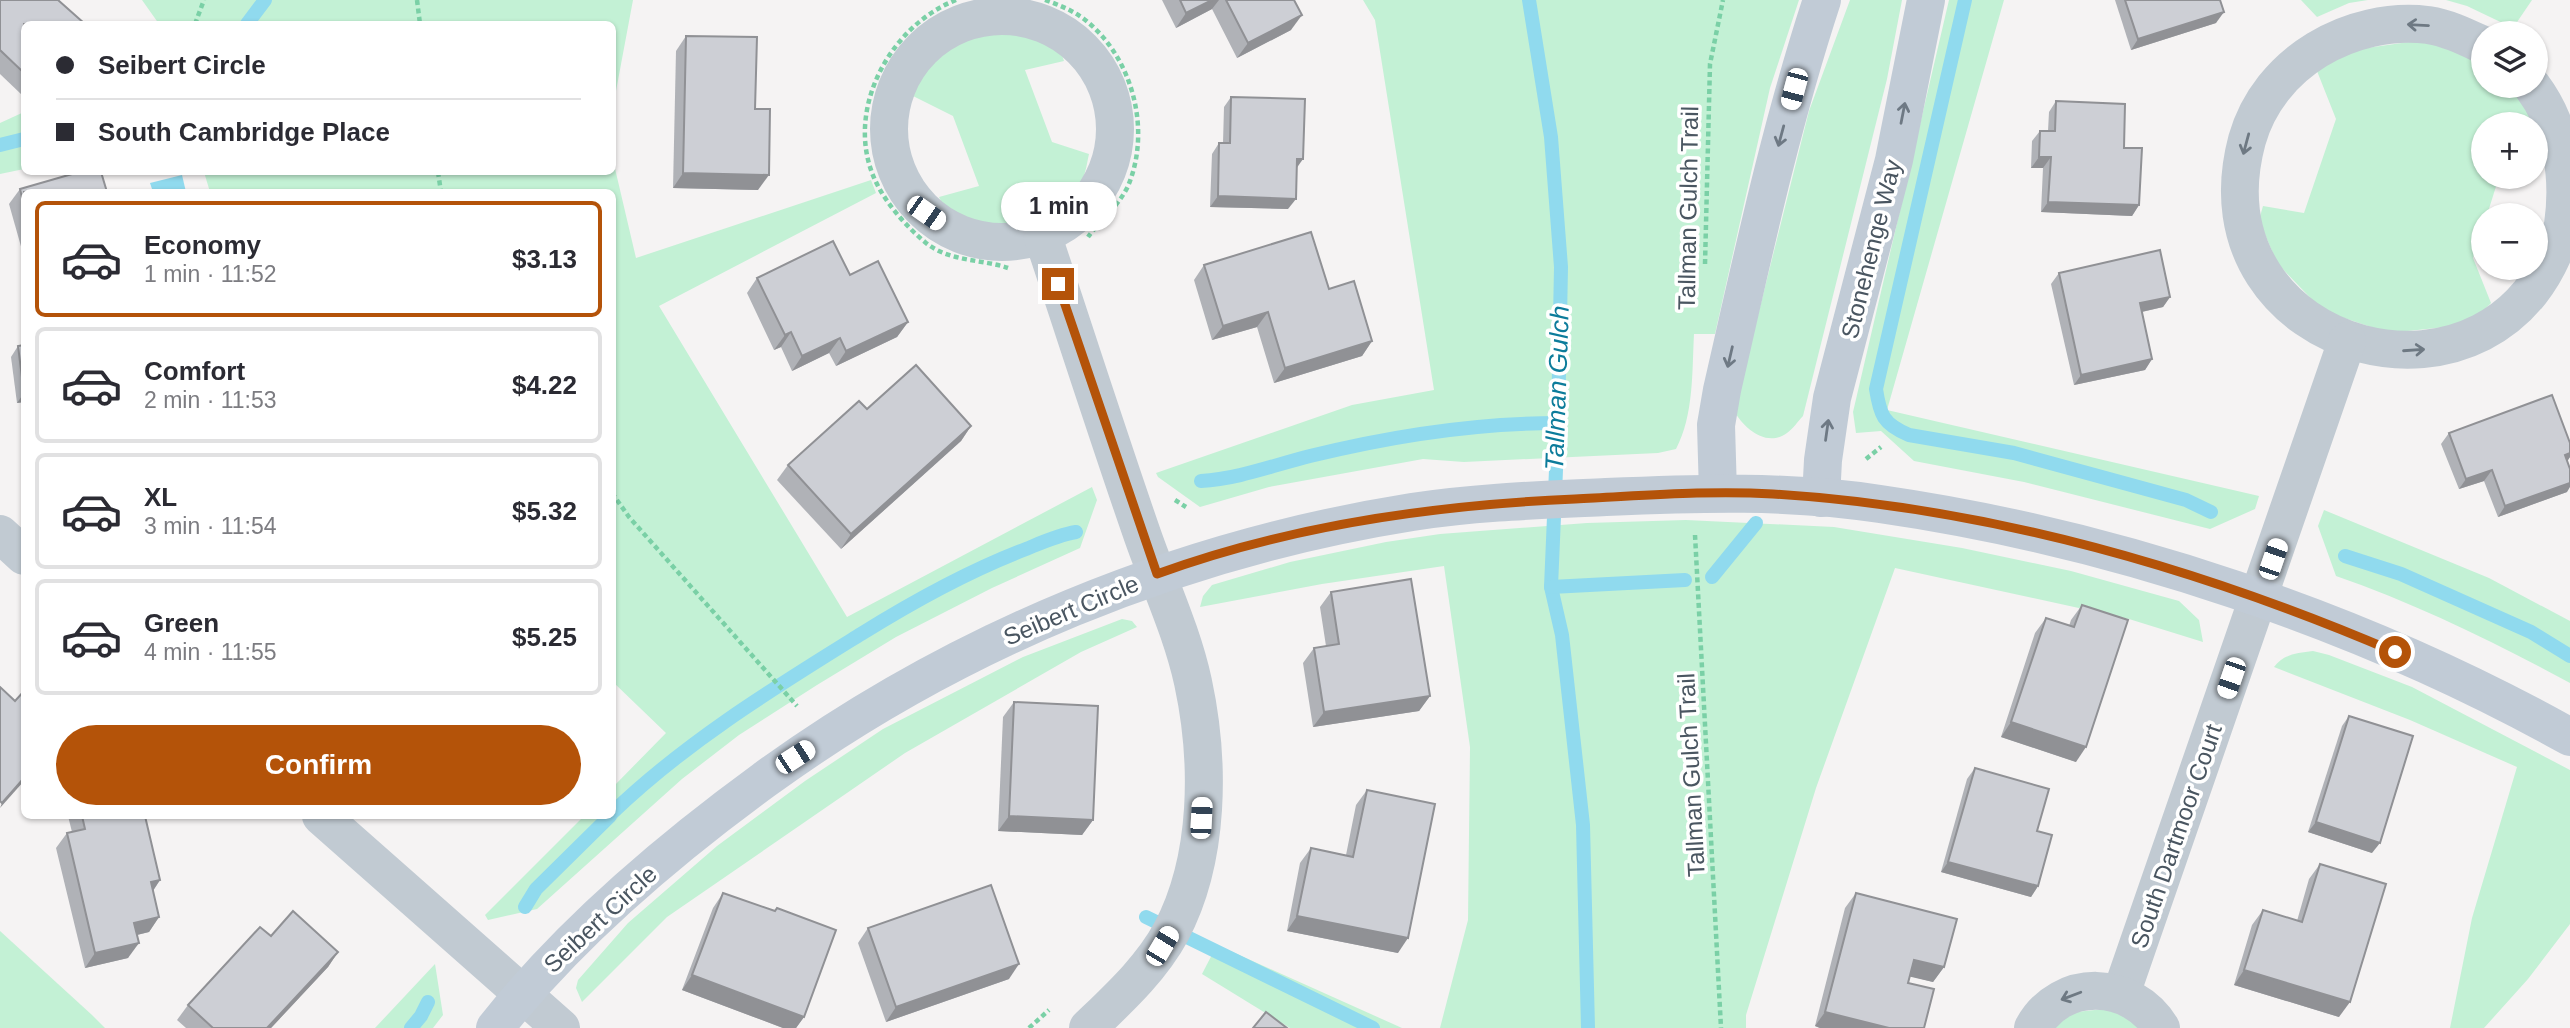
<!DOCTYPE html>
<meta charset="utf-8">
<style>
:root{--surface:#fff;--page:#f2f2f3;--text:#2b2b33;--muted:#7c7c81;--line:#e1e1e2;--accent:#b45309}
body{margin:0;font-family:Helvetica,sans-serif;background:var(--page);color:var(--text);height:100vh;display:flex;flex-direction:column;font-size:26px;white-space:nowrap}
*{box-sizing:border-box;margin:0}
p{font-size:23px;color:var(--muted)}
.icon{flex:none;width:38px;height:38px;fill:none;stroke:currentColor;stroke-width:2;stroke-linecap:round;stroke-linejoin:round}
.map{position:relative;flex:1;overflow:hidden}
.drawer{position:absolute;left:21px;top:189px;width:595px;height:630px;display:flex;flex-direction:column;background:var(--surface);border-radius:10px;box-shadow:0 2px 5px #0004}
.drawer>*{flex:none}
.top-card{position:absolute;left:21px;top:21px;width:595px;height:154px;border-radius:10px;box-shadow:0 2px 5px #0004;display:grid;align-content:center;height:154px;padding:0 35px;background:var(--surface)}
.fabs{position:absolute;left:2471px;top:21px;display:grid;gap:14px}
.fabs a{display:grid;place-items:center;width:77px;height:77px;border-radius:50%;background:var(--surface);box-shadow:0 2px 5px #0004;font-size:35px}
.end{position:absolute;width:32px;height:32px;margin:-16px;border:9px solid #b45309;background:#fff;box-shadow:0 0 0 4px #fff}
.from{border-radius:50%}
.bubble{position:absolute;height:49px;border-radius:24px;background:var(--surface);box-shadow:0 2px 5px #0004;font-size:23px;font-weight:800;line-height:49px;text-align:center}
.car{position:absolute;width:21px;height:42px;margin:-21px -10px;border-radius:9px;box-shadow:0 0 5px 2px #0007;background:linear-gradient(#fff 24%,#345 0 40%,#fff 0 76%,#345 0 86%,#fff 0)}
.top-card b{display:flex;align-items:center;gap:24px;height:66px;font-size:26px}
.top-card b+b{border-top:2px solid var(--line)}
.top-card i{width:18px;height:18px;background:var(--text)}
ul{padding:12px 0 0;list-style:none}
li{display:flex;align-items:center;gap:21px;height:116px;margin:0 14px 10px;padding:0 21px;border:4px solid var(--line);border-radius:10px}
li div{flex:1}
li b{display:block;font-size:26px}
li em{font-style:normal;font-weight:800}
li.current{border-color:var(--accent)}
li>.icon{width:63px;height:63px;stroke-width:1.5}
.cta{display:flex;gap:14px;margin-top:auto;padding:14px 35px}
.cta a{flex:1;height:80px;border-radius:42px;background:var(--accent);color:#fff;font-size:28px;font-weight:800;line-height:80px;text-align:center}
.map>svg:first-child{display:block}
</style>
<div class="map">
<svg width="2570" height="1028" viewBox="0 0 2570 1028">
<rect width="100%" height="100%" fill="#f5f3f3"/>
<g fill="#c3f1d5">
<path d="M142,0H633L613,107L612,24H159Z"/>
<path d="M1363,0H1799L1770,88L1715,334H1694C1692,371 1694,415 1676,449L1658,453L1464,462L1423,459L1269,487L1200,507L1158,477L1156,473L1352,405L1434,390L1375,20Z"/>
<path d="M1850,0H1902L1887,79L1803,416C1798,421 1793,429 1787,433C1766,448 1744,428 1734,411L1809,111Z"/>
<path d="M1949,0H2004L1887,410L2259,496L2255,509L2210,529L2024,482L1914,461L1881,431L1856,433L1853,412Z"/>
<path d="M2301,0H2368L2349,3L2317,17Z"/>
<path d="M2446,0H2532L2513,28L2467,6Z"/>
<path d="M1011,34L1035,38L1060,49L1064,61L1025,70L1052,142L1089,154C1087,162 1086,173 1082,180C1067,208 1030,228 999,226C980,224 963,217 946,211L939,197L979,186L953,116L911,95C925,69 947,45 977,37C987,34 1000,35 1011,34Z"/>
<path d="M2416,41C2440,45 2463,50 2483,64V86H2510L2521,98L2534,124H2483V177H2499L2487,215H2483V226L2473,258L2491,303L2478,316L2455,326L2389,333L2323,311L2277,263L2259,220L2263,206L2304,213L2336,119L2317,71L2345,51Z"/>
<path d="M24,112V169L0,174V123Z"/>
<path d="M613,160L636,258L871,180L876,193L659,306L847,617L1092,487L1097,500L1080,548L992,588L896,637L817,685L739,735L682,779L537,909L488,920L485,915L584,816H612L613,787L666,733L613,682L612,192H210L204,172H612Z"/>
<path d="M2324,510L2489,578L2570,621V683C2494,642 2417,604 2336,576L2318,526Z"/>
<path d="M1686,520L1834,527L1962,548L2071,571L2179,601L2199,620L2203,642L2129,619L1895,568L1816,788L1746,1015V1028H1440L1468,920L1470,747L1444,566L1322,584L1200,607L1203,596L1212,585L1290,562L1386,542L1440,534L1587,523Z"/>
<path d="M1122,619L1132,621L1137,627L1081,652L905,753L667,917L582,1002L576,988L578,980L628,923L717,846L805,781L883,729L1023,657Z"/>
<path d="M2313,651L2329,655L2412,687L2570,770V924L2528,979L2484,1028H2450L2472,918L2517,767L2410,720L2274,667C2284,654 2297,653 2313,651Z"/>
<path d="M0,931L92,1015L105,1028H0Z"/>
<path d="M1217,945L1402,1028H1290L1202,974Z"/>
<path d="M435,964L443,1015L433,1028H375Z"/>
<path d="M2113,1008L2141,1028H2051L2067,1013Z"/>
</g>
<path fill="#90daee" d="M182,175L186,192H153L150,183Z"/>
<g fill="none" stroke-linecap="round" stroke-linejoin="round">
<g stroke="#90daee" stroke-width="14">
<path d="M1529,0L1551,137L1561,267L1558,423L1551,587L1562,635L1583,825L1588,1028"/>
<path d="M1965,0L1876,389C1880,415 1883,424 1909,435L2014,453L2186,500L2211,512"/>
<path d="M247,24L265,0"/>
<path d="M0,145L24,139"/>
<path d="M1201,481C1238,479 1274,465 1310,456C1391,436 1474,423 1558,423"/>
<path d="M2345,556L2401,574L2531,632L2570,656"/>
<path d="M1712,577L1756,523"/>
<path d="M1551,587L1685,580"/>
<path d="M612,813C687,741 774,688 861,634C914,601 968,571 1026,549C1043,542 1058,535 1076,532"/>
<path d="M525,907L536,889L610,816"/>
<path d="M1146,917L1373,1028"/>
<path d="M411,1028L421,1016L428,1002"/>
</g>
<g stroke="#7ad0a6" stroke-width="4.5" stroke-dasharray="5 3.5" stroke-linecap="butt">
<path d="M417,0L420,24"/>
<path d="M956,0C887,27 841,117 878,186C889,207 908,228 926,243C950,262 982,259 1008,268"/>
<path d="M1045,0C1059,5 1072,10 1084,19C1132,56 1152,129 1128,186C1118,207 1101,219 1088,237"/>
<path d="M195,24L204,0"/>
<path d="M438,172L441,192"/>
<path d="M1705,264L1710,64L1723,0"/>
<path d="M1866,459L1881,447"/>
<path d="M612,493L629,517L797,706"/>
<path d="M1175,500L1186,507"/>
<path d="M1695,535L1721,1028"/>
<path d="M1029,1028L1049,1010"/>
</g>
<g stroke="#c1cad2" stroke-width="38">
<circle cx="1002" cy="129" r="113"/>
<path d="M2483,45C2466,37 2448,28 2428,25C2351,16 2269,62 2247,140C2189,356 2506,439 2563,225C2570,176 2562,126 2532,86"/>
<path d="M1042,234C1075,333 1107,433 1141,531C1158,581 1182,631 1193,682C1210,761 1210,859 1171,932C1151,969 1118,999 1088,1028"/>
<path d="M0,534L24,556"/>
<path d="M321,816L561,1028"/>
<path d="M2121,994L2347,341"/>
<path d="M2033,1028C2061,977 2132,980 2161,1028"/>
</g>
<g stroke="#c1cbd6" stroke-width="38">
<path d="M1718,493L1716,425L1722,390C1752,259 1780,128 1822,0"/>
<path d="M1821,498L1823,460L1832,398L1894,160L1926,0"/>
<path d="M495,1028C568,935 668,850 764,780C955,641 1179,549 1412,512C1477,502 1542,500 1606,497C1698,493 1789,490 1880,504C2115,538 2363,621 2570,737"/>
</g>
</g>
<g fill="#b0b2b7">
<path d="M0,0L24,24V92L22,95L0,74Z"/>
<path d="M1162,0H1294L1291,30L1237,58L1212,9L1176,28Z"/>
<path d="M2115,0H2220L2216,23L2131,50Z"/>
<path d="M686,36L755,109L758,190L673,188L676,51Z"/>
<path d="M1231,97L1288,209L1210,207L1212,154L1219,143H1223L1224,107Z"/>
<path d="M2056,101L2124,148L2139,205L2132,216L2041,212L2043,168H2031L2032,141L2040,131H2048L2049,112Z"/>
<path d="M20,189L24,192V257L9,204Z"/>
<path d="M1204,265L1329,289L1372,341L1362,356L1274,383L1257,327L1212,340L1194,280Z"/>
<path d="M2059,273L2170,297L2163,307L2142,312L2152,359L2145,370L2074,385L2051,284Z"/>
<path d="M757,278L908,322L897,337L836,366L829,353L792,371L781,347L774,350L747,293Z"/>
<path d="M24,345V402L17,403L11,357L18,346Z"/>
<path d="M867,409L971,426L961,441L841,549L777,480L788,465Z"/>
<path d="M2449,433L2570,457L2567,461V492L2498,517L2484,481L2459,489L2441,444Z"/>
<path d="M1331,592L1430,696L1419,711L1313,727L1303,663L1314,648L1326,646L1320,607Z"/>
<path d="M2082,605L2076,762L2001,737L2035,633L2046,618L2069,626L2071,620Z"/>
<path d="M1014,702L1093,820L1082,835L998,831L1003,717Z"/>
<path d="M2349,716L2372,853L2308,832L2342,726Z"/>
<path d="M1975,768L2037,831L2038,886L2031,897L1941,872L1967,779Z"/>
<path d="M1367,790L1398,953L1287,931L1300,863L1311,848L1346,855L1356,805Z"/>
<path d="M68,816H145L160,880L153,891L159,917L149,932L137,935L128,958L85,968L56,848L67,833L72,832Z"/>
<path d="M2320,864L2339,1017L2234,985L2252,925L2263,910L2297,921L2309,879Z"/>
<path d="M723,893L774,911L777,908L804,1017L796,1028H783L682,990L713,908Z"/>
<path d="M1856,893L1944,967L1933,982L1910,976L1908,983L1924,1028H1820L1815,1026L1845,908Z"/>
<path d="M868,928L1009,979L886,1022L858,943Z"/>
<path d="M271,936L338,952L328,967L271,1028H186L177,1020L188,1005Z"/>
</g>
<g fill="#909195">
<path d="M1212,0H1219L1212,9L1176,28L1186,13Z"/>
<path d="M2224,12L2216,23L2131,50L2138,39Z"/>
<path d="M1302,15L1291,30L1237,58L1248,43Z"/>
<path d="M2039,157H2051L2043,168H2031Z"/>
<path d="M1297,159H1303L1296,169Z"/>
<path d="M683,173L769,175L758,190L673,188Z"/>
<path d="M1218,196L1296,199L1288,209L1210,207Z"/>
<path d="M2048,202L2139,205L2132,216L2041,212Z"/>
<path d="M2170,297L2163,307L2132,314L2140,303Z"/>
<path d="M1268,312L1257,327L1212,340L1223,326Z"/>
<path d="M908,322L897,337L836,366L846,351Z"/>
<path d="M791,332L781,347L774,350L785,335Z"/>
<path d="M840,338L829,353L792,371L802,356Z"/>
<path d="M1372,341L1362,356L1274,383L1285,368Z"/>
<path d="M2152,359L2145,370L2074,385L2081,375Z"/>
<path d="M24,393V402L17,403Z"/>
<path d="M971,426L961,441L841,549L851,534Z"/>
<path d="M2570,453V457L2566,463L2565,455Z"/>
<path d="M2492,470L2484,481L2459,489L2466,479Z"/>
<path d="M2570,483V487L2567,492L2498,517L2505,506Z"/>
<path d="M1430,696L1419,711L1313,727L1324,712Z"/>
<path d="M2011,722L2086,747L2076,762L2001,737Z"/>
<path d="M24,778V781L0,808L2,803Z"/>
<path d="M1009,816L1093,820L1082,835L998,831Z"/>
<path d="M2316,822L2380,843L2372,853L2308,832Z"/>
<path d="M1948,862L2038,886L2031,897L1941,872Z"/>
<path d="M160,880L150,895L151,882Z"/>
<path d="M1297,916L1408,938L1398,953L1287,931Z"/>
<path d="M159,917L149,932L124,938L134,923Z"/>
<path d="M139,943L128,958L85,968L95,953Z"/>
<path d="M338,952L328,967L271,1028H267Z"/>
<path d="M1914,960L1944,967L1933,982L1903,975Z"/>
<path d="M1019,964L1009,979L886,1022L896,1007Z"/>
<path d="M2244,970L2350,1002L2339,1017L2234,985Z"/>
<path d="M692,975L804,1017L796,1028H783L682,990Z"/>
<path d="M1825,1012L1889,1028H1820L1815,1026Z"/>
</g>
<g fill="#cdcfd5" stroke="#909195" stroke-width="2">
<path d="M0,0H58L85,24H24V73L0,50Z"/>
<path d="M1180,0H1212L1186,13Z"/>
<path d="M1226,0H1294L1302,15L1248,43Z"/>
<path d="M2125,0H2220L2224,12L2138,39Z"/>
<path d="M686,36L757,37L755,109H770L769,175L683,173Z"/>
<path d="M1231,97L1305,99L1303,159H1297L1296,199L1218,196L1219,143H1230Z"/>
<path d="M2056,101L2125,104L2124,148H2142L2139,205L2048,202L2051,157H2039L2040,131H2055Z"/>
<path d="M79,172H101L107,192H24V206L20,189Z"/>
<path d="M1311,232L1329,289L1354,281L1372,341L1285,368L1268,312L1223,326L1204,265Z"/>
<path d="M833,241L850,275L878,261L908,322L846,351L840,338L802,356L791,332L785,335L757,278Z"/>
<path d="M2160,250L2170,297L2140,303L2152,359L2081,375L2059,273Z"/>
<path d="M24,345V393L18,346Z"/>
<path d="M916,365L971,426L851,534L788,465L859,401L867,409Z"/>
<path d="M2552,395L2570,443V453L2565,455L2570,469V483L2505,506L2492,470L2466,479L2449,433Z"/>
<path d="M1411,579L1430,696L1324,712L1314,648L1339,644L1331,592Z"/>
<path d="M2082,605L2128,620L2086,747L2011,722L2046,618L2074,627Z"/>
<path d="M0,687L15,701L24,691V778L2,803L0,801Z"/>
<path d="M1014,702L1098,706L1093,820L1009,816Z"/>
<path d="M2349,716L2413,736L2380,843L2316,822Z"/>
<path d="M1975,768L2049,789L2037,831L2052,835L2038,886L1948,862Z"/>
<path d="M1367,790L1435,804L1408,938L1297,916L1311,848L1353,857Z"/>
<path d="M82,816H145L160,880L151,882L159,917L134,923L139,943L95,953L67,833L85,829Z"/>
<path d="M2320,864L2386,884L2350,1002L2244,970L2263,910L2302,922Z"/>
<path d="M991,885L1019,964L896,1007L868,928Z"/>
<path d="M723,893L775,911L777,908L836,930L804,1017L692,975Z"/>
<path d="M1856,893L1957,919L1944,967L1914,960L1908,983L1934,989L1924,1028H1889L1825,1012Z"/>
<path d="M293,911L338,952L267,1028H213L188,1005L260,927L271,936Z"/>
<path d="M1266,1012L1287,1028H1253Z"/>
</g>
<defs><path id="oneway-shaft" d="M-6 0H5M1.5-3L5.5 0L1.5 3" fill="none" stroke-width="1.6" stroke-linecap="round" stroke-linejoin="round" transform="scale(1.75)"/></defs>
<g stroke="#6e7983">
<use href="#oneway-shaft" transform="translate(2418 25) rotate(-177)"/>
<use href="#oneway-shaft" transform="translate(2246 144) rotate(105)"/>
<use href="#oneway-shaft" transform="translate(2414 350) rotate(-4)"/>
<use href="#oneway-shaft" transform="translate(2071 996) rotate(159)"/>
</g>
<g stroke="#6e7984">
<use href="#oneway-shaft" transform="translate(1903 113) rotate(-79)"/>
<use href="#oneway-shaft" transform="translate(1781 136) rotate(105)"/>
<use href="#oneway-shaft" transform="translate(1730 357) rotate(103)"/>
<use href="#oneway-shaft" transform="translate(1827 430) rotate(-82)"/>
</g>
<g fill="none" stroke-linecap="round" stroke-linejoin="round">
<path stroke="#b45309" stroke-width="9" d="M1058,284L1157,574C1291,525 1433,505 1575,499C1641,496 1707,490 1773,494C1986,507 2199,568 2395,652"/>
</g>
<g text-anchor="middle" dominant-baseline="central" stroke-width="7" stroke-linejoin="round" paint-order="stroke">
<g font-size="24" fill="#4a5661" stroke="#fff">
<text transform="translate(1688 208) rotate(-89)">Tallman Gulch Trail</text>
<text transform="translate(1871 249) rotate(-76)">Stonehenge Way</text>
<text transform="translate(1071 610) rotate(-23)">Seibert Circle</text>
<text transform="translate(1691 775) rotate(-93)">Tallman Gulch Trail</text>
<text transform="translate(2176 836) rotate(-71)">South Dartmoor Court</text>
<text transform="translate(600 919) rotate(-43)">Seibert Circle</text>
</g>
<g font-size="26" font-style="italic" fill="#0c7c9b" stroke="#fff">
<text transform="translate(1557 388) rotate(-88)">Tallman Gulch</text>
</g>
</g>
</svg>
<div class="fabs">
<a><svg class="icon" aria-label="layers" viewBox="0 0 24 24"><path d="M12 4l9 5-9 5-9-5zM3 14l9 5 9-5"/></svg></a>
<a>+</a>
<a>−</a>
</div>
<i class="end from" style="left:2395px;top:652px"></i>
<i class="end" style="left:1058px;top:284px"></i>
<div class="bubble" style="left:1001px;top:182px;width:116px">1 min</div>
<i class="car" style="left:1794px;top:89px;rotate:195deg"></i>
<i class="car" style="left:926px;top:213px;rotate:125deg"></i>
<i class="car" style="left:2273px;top:559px;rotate:19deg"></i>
<i class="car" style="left:2231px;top:678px;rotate:199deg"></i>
<i class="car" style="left:795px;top:757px;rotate:57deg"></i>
<i class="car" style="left:1201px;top:818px;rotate:3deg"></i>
<i class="car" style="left:1162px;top:946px;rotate:31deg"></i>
<div class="top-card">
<b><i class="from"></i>Seibert Circle</b>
<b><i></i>South Cambridge Place</b>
</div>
<section class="drawer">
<ul>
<li class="current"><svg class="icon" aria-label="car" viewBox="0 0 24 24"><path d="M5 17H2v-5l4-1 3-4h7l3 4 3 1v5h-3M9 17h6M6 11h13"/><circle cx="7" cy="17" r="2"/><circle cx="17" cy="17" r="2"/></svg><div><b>Economy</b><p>1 min · 11:52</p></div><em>$3.13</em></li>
<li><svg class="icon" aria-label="car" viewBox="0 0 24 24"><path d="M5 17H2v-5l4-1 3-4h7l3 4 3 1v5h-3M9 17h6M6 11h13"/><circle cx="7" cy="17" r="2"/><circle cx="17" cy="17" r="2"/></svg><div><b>Comfort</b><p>2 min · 11:53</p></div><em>$4.22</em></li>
<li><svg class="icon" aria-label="car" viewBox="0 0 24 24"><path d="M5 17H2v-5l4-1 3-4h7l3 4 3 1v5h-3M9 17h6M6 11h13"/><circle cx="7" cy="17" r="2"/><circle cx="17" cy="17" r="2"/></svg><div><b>XL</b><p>3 min · 11:54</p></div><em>$5.32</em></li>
<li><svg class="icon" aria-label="car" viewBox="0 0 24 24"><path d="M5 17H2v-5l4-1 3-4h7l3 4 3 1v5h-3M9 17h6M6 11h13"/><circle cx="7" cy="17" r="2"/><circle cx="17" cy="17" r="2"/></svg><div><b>Green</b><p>4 min · 11:55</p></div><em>$5.25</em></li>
</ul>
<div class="cta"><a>Confirm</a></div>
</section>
</div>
